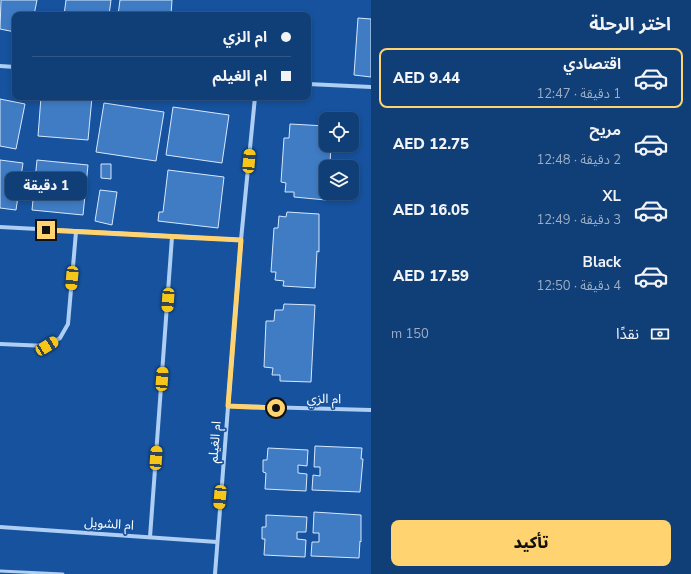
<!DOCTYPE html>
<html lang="ar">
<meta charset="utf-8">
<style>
:root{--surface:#103e76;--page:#1e497e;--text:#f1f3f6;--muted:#9caec5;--line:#305788;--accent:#ffd470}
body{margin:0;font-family:"Nunito Sans","Noto Sans Arabic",sans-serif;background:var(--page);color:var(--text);direction:rtl;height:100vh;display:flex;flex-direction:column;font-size:15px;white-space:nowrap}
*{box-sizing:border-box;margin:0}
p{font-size:13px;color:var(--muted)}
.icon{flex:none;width:22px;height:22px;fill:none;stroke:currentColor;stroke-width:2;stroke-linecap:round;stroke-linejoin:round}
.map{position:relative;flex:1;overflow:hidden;direction:ltr}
.drawer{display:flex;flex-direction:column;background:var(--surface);width:320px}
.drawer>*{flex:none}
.hud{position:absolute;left:12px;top:12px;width:299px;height:88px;border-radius:8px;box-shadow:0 2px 6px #0003,0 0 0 1px var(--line);direction:rtl;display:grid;align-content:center;height:88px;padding:0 20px;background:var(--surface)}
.buttons{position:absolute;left:319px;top:112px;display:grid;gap:8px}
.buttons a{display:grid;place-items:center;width:40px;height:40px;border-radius:8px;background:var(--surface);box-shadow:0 2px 6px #0003,0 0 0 1px var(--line);font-size:20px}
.end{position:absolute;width:18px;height:18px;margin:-9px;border:5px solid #ffd470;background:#111;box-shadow:0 0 0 2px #111}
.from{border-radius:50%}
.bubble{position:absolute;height:28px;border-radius:8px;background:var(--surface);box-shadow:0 2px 6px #0003,0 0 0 1px var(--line);font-size:13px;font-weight:800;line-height:28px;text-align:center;direction:rtl}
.car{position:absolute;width:12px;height:24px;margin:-12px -6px;border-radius:5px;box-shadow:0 0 3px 1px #0007;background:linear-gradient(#f5c518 24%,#345 0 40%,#f5c518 0 76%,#345 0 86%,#f5c518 0)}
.hud b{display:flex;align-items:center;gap:14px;height:38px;font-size:15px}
.hud b+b{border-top:1px solid var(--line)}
.hud i{width:10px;height:10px;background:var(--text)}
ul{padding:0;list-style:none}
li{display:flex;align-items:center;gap:12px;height:60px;margin:0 8px 6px;padding:0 12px;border:2px solid transparent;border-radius:8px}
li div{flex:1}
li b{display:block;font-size:15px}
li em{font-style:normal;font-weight:800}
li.on{border-color:var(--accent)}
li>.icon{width:36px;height:36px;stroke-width:1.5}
h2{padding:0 20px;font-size:18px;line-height:48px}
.pay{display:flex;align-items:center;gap:10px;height:44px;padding:0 20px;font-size:15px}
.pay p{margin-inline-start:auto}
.cta{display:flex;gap:8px;margin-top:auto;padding:8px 20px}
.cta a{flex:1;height:46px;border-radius:8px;background:var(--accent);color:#111;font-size:16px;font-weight:800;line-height:46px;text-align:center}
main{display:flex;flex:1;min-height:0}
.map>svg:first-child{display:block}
</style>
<main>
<section class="drawer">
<h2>اختر الرحلة</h2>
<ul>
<li class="on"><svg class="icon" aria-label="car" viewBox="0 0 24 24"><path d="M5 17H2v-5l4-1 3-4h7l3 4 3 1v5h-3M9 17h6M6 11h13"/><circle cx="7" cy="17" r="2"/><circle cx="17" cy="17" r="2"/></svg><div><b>اقتصادي</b><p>1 دقيقة · 12:47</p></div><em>AED 9.44</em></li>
<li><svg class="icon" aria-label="car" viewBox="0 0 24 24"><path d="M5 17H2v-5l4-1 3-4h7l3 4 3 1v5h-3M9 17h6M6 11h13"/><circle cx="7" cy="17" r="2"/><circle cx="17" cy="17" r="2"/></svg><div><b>مريح</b><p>2 دقيقة · 12:48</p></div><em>AED 12.75</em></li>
<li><svg class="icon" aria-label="car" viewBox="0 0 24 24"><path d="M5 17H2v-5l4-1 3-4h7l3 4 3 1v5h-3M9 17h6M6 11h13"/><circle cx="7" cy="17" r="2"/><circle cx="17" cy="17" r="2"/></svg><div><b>XL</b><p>3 دقيقة · 12:49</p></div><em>AED 16.05</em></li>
<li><svg class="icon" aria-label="car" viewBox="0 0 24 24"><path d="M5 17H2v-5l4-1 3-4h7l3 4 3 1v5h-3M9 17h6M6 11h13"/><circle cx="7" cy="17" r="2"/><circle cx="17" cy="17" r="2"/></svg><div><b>Black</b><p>4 دقيقة · 12:50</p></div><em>AED 17.59</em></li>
</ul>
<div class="pay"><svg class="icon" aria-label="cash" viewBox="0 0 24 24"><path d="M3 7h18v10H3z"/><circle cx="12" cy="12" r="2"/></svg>نقدًا<p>150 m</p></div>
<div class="cta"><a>تأكيد</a></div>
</section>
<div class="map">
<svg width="371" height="574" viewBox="0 0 371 574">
<rect width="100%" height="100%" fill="#16529e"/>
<g fill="#3f7cc4" stroke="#d6e8fd">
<path d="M1,0H37L34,15H15V32L0,29Z"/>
<path d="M66,0H111L109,15H64Z"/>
<path d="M120,0H172L171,15H118Z"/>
<path d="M358,18L371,19V77L354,75Z"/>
<path d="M41,97H92L88,140L38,136Z"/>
<path d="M0,99L25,104L16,149L0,146Z"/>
<path d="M104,103L164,112L156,161L96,152Z"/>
<path d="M173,107L229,115L222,163L166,155Z"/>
<path d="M290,124L326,126V145L331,147L330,163L328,162V167H326V200L294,197V192H285L286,183L281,182L284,138H289Z"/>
<path d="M0,160L23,163L16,210L0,208Z"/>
<path d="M37,160L88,165L83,215L32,210Z"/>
<path d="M101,164H111V179L101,178Z"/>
<path d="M168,170L224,177L218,228L158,221L159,212H163Z"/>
<path d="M100,190L117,192L112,225L95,221Z"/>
<path d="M287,212L319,214V252L317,251L315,288L283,286L284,281L275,280L276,272H271L274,228H278L279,216L286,217Z"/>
<path d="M284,304L315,305L311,382L280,381V375H272L273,368L264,367L266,321H274L275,310H283Z"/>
<path d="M315,446L362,448L361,459H363L360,492L312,490L313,475L320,476V467H314Z"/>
<path d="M268,448L308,450L307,466L298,465V473L307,474L306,491L265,489L266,473L263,472V460H267Z"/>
<path d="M314,512L361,515V542L360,541L359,558L311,556L312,542H319V533H313Z"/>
<path d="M266,515L307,517L306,532H297V539L306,540L305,557L264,555L265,539H262V527H266Z"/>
</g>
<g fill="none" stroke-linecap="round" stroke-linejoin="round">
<path stroke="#aecef3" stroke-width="3" d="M0,571L63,574"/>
<g stroke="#aecef3" stroke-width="4">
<path d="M0,66L15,67"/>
<path d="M308,84L371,87"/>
<path d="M0,227L241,240"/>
<path d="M0,344L47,346L60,338L68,324L76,232"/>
<path d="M228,406L371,410"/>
<path d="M0,527L217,542"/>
<path d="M150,537L172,237"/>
<path d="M215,574L241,240L255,97"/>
</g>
</g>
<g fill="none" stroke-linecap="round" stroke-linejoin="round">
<path stroke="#ffd470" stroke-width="5" d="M46,230L241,240L228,406L276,408"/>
</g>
<g text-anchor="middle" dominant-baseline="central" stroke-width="3.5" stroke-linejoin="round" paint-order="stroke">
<g font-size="13" fill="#fff" stroke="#16529e">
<text transform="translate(324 399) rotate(1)">ام الزي</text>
<text transform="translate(215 442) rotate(-85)">ام الغيلم</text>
<text transform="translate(109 524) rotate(4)">ام الشويل</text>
</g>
</g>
</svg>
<div class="buttons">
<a><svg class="icon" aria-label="locate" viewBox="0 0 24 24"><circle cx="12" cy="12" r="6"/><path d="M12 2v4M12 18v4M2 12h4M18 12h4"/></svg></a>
<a><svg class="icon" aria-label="layers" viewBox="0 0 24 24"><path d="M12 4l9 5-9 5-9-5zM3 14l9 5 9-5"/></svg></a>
</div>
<i class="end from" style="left:276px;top:408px"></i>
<i class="end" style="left:46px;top:230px"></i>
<div class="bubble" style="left:5px;top:172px;width:82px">1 دقيقة</div>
<i class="car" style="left:249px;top:161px;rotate:5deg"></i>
<i class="car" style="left:72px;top:278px;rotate:185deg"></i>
<i class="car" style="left:168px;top:300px;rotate:184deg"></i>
<i class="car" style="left:47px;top:346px;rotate:58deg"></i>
<i class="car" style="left:162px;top:379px;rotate:4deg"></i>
<i class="car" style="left:156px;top:458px;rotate:4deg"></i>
<i class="car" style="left:220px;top:497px;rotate:185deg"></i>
<div class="hud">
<b><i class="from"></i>ام الزي</b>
<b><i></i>ام الغيلم</b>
</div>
</div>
</main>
